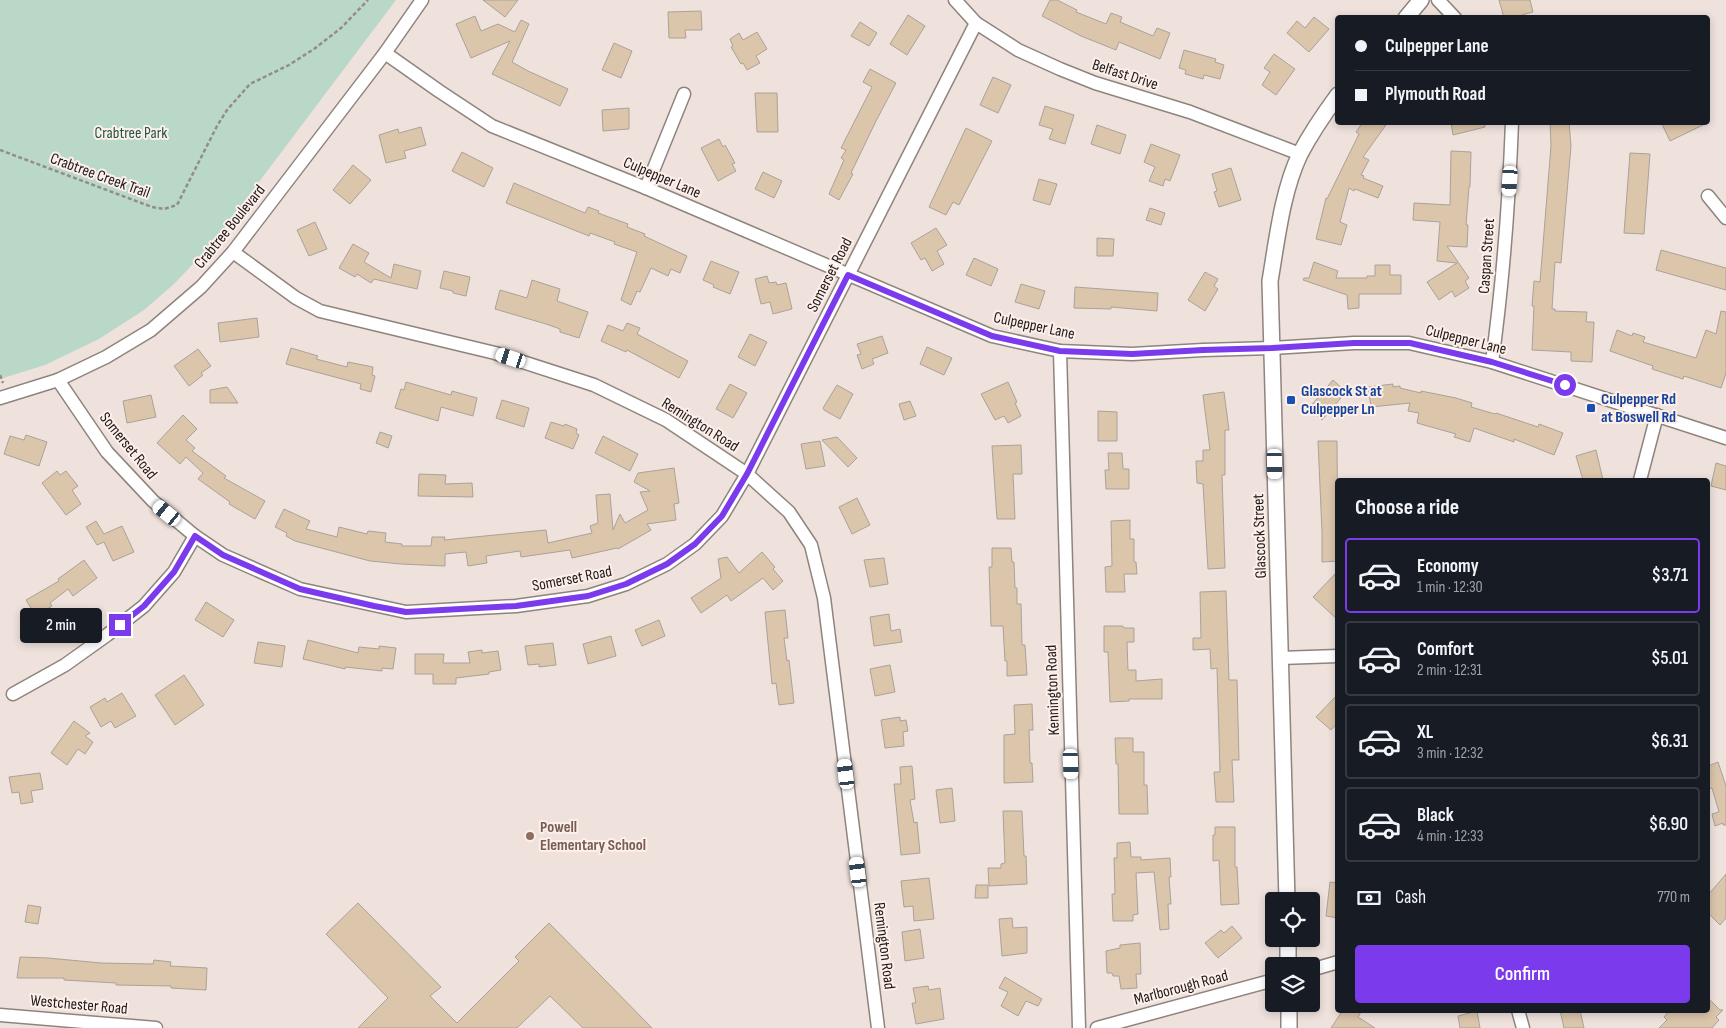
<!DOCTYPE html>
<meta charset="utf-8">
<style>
:root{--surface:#171b24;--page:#20242c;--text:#f1f3f6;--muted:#9ea1a6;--line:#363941;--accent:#7c3aed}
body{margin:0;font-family:"Sofia Sans Condensed",sans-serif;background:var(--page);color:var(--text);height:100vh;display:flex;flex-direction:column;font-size:19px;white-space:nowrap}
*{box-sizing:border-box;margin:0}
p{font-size:16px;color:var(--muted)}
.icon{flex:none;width:28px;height:28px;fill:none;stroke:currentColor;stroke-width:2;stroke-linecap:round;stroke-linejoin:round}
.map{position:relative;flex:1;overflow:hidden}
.details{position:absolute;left:1335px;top:478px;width:375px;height:535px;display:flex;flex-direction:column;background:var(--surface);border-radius:5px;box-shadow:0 2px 8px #0003}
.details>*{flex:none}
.guide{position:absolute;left:1335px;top:15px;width:375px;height:110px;border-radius:5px;box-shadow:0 2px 8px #0003;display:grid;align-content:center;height:110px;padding:0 20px;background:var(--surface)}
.controls{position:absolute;left:1265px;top:892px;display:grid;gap:10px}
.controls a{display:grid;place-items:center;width:55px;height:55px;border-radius:5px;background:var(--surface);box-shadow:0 2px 8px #0003;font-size:25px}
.end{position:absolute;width:22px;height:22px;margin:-11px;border:6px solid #7c3aed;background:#fff;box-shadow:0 0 0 2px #fff}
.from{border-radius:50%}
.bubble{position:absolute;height:35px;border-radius:5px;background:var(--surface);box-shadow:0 2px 8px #0003;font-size:16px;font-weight:600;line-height:35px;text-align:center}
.car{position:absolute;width:15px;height:30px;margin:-15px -8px;border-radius:6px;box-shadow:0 0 4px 1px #0007;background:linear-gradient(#fff 24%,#345 0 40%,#fff 0 76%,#345 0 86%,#fff 0)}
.guide b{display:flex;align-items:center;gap:18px;height:48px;font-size:19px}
.guide b+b{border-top:1px solid var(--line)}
.guide i{width:12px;height:12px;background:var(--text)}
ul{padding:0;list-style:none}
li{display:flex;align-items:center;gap:15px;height:75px;margin:0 10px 8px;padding:0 10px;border:2px solid var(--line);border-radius:5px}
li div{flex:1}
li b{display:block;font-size:19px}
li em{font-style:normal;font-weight:600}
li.active{border-color:var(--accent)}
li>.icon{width:45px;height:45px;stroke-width:1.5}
h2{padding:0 20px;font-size:22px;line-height:60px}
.pay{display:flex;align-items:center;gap:12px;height:55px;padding:0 20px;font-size:19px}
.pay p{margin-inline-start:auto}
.cta{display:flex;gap:10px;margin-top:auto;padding:10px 20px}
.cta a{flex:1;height:58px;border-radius:5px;background:var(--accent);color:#fff;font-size:20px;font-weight:600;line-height:58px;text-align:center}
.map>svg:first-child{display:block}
</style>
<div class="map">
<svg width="1726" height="1028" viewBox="0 0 1726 1028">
<rect width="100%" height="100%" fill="#efe2dd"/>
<path fill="#b9d8c7" d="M0,0H396L213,243L174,284L144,310L99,339L45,365L0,379Z"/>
<g fill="#dbc5ab" stroke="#aaa299">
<path d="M483,0H518L505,17Z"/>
<path d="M1050,0H1057L1077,10L1076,12L1106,24L1111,13L1122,17L1120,22L1153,36L1157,28L1170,33L1160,59L1119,42L1116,50L1081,36L1042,16Z"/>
<path d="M1499,0H1530L1533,12L1511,18H1504Z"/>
<path d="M701,11L702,30H685L686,38H669L668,12Z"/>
<path d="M908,15L925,26L907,55L890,44Z"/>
<path d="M475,16L481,31L498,24L515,32L521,20L529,24L512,62L528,71L568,89L560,106L492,74L510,41L471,58L456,24Z"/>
<path d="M1314,17L1329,29L1309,52L1287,33L1297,21L1305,28Z"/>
<path d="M860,22L877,33L869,46L851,36Z"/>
<path d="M757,32L767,49L756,56L760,63L747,70L743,63L741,64L731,47L733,46L730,39L739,33L743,40Z"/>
<path d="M614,43L632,51L621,78L602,70Z"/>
<path d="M1184,50L1216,59L1215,62L1224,65L1220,79L1204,75L1203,79L1185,74L1186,70L1179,68Z"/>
<path d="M1274,54L1295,69L1276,95L1262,85L1270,72L1264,68Z"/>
<path d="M870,69L896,83L876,121L851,173L853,174L839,200L829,194L844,160L841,158L846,150L841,148L872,87L863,82Z"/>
<path d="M993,77L1011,85L998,113L980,105Z"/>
<path d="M755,93H777L778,132H757Z"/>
<path d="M1045,106L1074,115L1065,144L1049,139L1053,129L1039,125Z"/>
<path d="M629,108V129L603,131L602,110Z"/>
<path d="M1363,122H1388L1363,157L1369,160L1361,175L1364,176L1363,178L1383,186L1378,198L1355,189L1354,191L1349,188L1340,222L1347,225L1341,245L1316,239L1326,198L1327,199L1359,134L1356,132Z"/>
<path d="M1451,122H1485V127L1453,135Z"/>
<path d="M1550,122H1569L1571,146L1561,263L1555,262L1552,309H1555V311L1587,312L1586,322H1594L1592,362L1571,361V352L1532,350L1534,306H1532L1534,281L1540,282L1551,146Z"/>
<path d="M1661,122H1709L1670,141Z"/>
<path d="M1097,125L1126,135L1120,154L1091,144Z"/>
<path d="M421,127L426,145L404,151L406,158L386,163L379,135L398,129L399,133Z"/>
<path d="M966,128L992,141L959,205L953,202L946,215L929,207Z"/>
<path d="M719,139L723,147L725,145L735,163L732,164L736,171L718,181L701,148Z"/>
<path d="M1151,144L1180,155L1170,181L1165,179L1163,186L1149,181L1155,167L1144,162Z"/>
<path d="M1451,151L1471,152L1470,187H1469L1466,225H1468L1467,247L1447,246L1469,278L1465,281L1469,288L1455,297L1452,291L1439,300L1427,282L1457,263L1437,261L1440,222L1413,220L1414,203L1450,205Z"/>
<path d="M462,152L493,168L484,187L452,171Z"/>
<path d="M1630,153L1650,154L1644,234L1624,233Z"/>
<path d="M353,165L371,180L350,204L333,190Z"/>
<path d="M1231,168L1241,200L1219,207L1214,192L1217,191L1212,174Z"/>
<path d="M763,172L782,181L774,198L755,189Z"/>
<path d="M1039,179L1057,184L1050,205L1033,200Z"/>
<path d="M514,183L585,213L588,207L599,211L598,213L628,224L627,227L645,234L644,236L687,256L680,273L671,269L668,276L651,268L640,292L637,291L631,305L621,300L637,252L614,244L615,242L590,233L589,236L506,203Z"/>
<path d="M1150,208L1165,213L1161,225L1146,220Z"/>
<path d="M315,222L327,249L309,256L297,230Z"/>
<path d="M936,228L947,245L937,251L944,264L932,271L925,258L921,260L911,243Z"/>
<path d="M1097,238L1114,239L1113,256H1097Z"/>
<path d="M353,244L369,253L364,262L391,278L394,264L421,271L417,289L374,279L371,283L357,274L355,277L339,268Z"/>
<path d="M1661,250L1726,268V290L1656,270Z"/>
<path d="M974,258L998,269L991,286L966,275Z"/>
<path d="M711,261L739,272L730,294L713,287L714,285L703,280Z"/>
<path d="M1314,262L1338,271L1336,278H1367V276H1375V265H1390V275H1401V294H1359V308L1348,309L1347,295L1303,280L1304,278H1309Z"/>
<path d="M444,271L470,277L466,296L453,293V291L440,288Z"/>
<path d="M1205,272L1218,279L1214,286L1218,289L1205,311L1188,300Z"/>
<path d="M767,276L769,283L776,282L777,285L786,283L792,309L773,314L770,302L761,304L755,279Z"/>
<path d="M532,280L560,289L557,301L588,312L579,338L560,332V329L546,324L495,309L500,290L527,298Z"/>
<path d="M1021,284L1045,291L1039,309L1015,302Z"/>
<path d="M1075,287L1158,293L1157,311L1111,307V309L1074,308Z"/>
<path d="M1721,311L1726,312V373L1721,388L1684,376L1683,379L1652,369L1653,366L1610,351L1617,330L1632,336L1633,333L1645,337L1643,342L1696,358L1706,330L1716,334Z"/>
<path d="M257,318L259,337L220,342L218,323Z"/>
<path d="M627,323L640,328L637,334L688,361L679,378L627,350L626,352L601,341L608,325L623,331Z"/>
<path d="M750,334L767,342L755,366L738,357Z"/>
<path d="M882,336L888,353L872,359L874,364L862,369L857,355L861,354L857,344Z"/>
<path d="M927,347L952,358L944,375L920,364Z"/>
<path d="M291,348L318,356L316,359L347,367L348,362L373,367L372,375L375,376L371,392L360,389L361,384L286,364Z"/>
<path d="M198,349L211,366L201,373L203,375L189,386L174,366Z"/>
<path d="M1333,380L1346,392L1322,420L1309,408Z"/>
<path d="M406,382L451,395L452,391L477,398L473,416L441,407L438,421L395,408L401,389L404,390Z"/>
<path d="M1008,382L1017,402L1015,403L1021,416L1008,423L1004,416L995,420L981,394Z"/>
<path d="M730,384L747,393L733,418L716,409Z"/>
<path d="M1393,384V387L1400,386V388L1421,393V391L1456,398L1472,403L1471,407L1495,414L1496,413L1538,427L1539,424L1563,433L1554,455L1514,439V442L1474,428L1470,442L1454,437L1456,434L1417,423L1419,413L1408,411L1410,403L1371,407L1368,387Z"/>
<path d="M837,385L853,394L840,419L824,410L823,408Z"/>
<path d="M227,387L238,403H210V390Z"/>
<path d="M1224,392L1229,430H1225V475H1222L1225,568L1208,569L1203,484L1197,483L1196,461H1203V450H1210L1203,395Z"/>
<path d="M151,395L156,417L127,423L123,401Z"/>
<path d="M502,400L529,408L524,427L496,418Z"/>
<path d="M910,401L916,416L904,420L899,404Z"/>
<path d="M1098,411L1117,412V441H1098Z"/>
<path d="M183,415L197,429L186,440L195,448L192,451L226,476L224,478L265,501L255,519L229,504L230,502L198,479L203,473L186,457L180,464L157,443Z"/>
<path d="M551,422L564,426L565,424L577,429L576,433L579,435L573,449L545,438Z"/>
<path d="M380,432L392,436L388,448L376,443Z"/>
<path d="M26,435L47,442L39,466L4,454L10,436L24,440Z"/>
<path d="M603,436L638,454L630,471L595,453Z"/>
<path d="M837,437L857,458L848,467L822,440Z"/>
<path d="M820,441L825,466L806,469L801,444Z"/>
<path d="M1318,441H1337L1338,561L1322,562V532Z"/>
<path d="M1021,445L1022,474H1013L1015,519H997L992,446Z"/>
<path d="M1596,450L1603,480H1583L1576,456Z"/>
<path d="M1108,453H1122L1123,469H1129V489H1106L1105,470H1109Z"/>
<path d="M1716,463L1726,466V490L1711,486Z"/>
<path d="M674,468L679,503L674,504L676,520L647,524L651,530L618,549L617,548L572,558L570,550L521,557L520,551L486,556L487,563L468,566L466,552L445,554V566L401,564L370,561L295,541L286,536L287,533L275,527L284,509L310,521L306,529L337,537L339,527L367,534L368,531L386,533L385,542L402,544V546H431L432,537H445L444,540L546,530L548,543L592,533L590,526L598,523L596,495L610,494L613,530L620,514L625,523L648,510L640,492L650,491L634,482L638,473Z"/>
<path d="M57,471L60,475L66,471L78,486L72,490L81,504L66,515L42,483Z"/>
<path d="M419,474L446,475L445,484L472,483L473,497L418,496Z"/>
<path d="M857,498L870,525L852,534L839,507Z"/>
<path d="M1130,520V539H1134V562H1136L1137,574H1124L1125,592H1106L1105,567L1112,566L1111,521Z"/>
<path d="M96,521L104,534L122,526L134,552L113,561L104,542L97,545L86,527Z"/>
<path d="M992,548H1011L1012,562H1014L1015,588H1017V604H1021L1022,645H1025L1027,675L1007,676V661H1005L1003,626H991L989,567H992Z"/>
<path d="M762,552L775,567L773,569L783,581L773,590L763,578L731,601L727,595L701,613L691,598L721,578L718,559L727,557L739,573Z"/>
<path d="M884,558L888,584L870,587L864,560Z"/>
<path d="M84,560L97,578L73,596L68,589L50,603L52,606L36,616L26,600L59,581L58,579Z"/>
<path d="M1338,571V620L1313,597Z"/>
<path d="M1226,591L1229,680H1237L1239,760H1232L1234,802H1216L1214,772H1220L1217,668L1211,669L1210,649L1193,650V638H1201L1200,592Z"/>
<path d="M206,602L234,620L223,637L195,620Z"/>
<path d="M785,610L788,638H784L787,661L789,660L794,703L779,705L776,683L772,684L765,612Z"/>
<path d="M889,614L891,631L900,629L902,642L874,646L870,617Z"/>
<path d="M659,620L665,636L642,646L635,630Z"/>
<path d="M1104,626H1123L1124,628H1134V642H1127L1128,670H1136V681L1162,679V699H1129V701L1110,702L1108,652H1104Z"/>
<path d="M611,636L616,656L588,664L583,644Z"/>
<path d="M308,640L358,653L359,647L379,649V646L396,648L393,669L382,668V671L345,667V669L303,659Z"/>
<path d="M258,642L285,646L282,667L254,663Z"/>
<path d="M553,643L556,665L539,667V664L528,665L525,646Z"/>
<path d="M482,650V653L498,651L501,670L489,672V674L456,678V684H433V674H415V654H444L443,663H470L468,652Z"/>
<path d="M890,665L895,692L875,696L870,669Z"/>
<path d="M184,675L204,705L175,725L155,695Z"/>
<path d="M122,693L136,716L115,728L111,721L101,727L90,707L105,698L107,702Z"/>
<path d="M1338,694V722L1331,730L1316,717Z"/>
<path d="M1032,704L1033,730H1029L1030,763H1032L1033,782L1004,783V735L1015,734L1014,705Z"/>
<path d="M900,717V721L906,720L908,731L903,732L904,746L885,748L881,720Z"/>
<path d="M74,721L90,733L85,736L93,742L85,754L78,749L67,765L51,753Z"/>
<path d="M1115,738H1133V752H1144V785H1147L1148,814H1119L1118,764H1116Z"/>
<path d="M1718,762L1726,786V825H1723V823L1715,826L1712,814L1719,812L1712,788L1708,789V766Z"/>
<path d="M912,766L915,799L910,800L914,823L917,822L920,853L901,855L894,784H901L900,767Z"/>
<path d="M40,773L43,789L31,791L33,802L21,804L19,792L12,793L9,777Z"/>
<path d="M952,788L955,821L940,823L936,790Z"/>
<path d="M1003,811H1022L1024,856H1026L1027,884L989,886L988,868H1001V864L1005,863Z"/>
<path d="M1215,827H1235V867H1237L1239,904L1221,905L1219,860L1213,861V835H1215Z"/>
<path d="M1130,842L1131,857H1141V860L1170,858L1171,877H1169L1171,904H1168L1169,929L1160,930L1154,872L1136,873L1138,914L1133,915V921H1113L1112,894H1115L1114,858H1117V843Z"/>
<path d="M1726,874V918L1720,925L1708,913V895Z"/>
<path d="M929,878L934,919L914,921L913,906L904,907L901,881Z"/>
<path d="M1330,882L1338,883V918L1326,916Z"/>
<path d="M976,885H988V898H975Z"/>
<path d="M358,903L441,987L430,996L457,1023L519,961L515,957L549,923L652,1028H583L550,996L517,1028H358L388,998L326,934Z"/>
<path d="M28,905L41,907L38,924L25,922Z"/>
<path d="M1012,918L1013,928L1027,927V953L1002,956L999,919Z"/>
<path d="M1232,926L1242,938L1218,958L1205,943L1221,930L1224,933Z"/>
<path d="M920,929L924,958L905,961L902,932Z"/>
<path d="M1140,943L1141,974H1136L1137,988L1121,989L1119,976H1113L1112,973H1107L1106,951L1120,948V945Z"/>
<path d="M20,957L48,958L101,963L153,964L154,960L171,962L170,966L207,968L206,990L171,988V986L116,985V983L64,980V978H17Z"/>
<path d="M1005,977L1042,999L1038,1006L1026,1001L1018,1016L1001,1006L1008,992L999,988Z"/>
<path d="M928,986L929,990L940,988L944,1019L916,1024L912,1003H916L913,988Z"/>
<path d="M1708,998L1720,1010H1723L1716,1017L1719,1020L1712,1028H1659L1667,1020L1664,1017L1670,1010H1708Z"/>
<path d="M1343,1010H1362L1358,1017L1375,1028H1331Z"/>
<path d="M1560,1010H1580L1584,1028H1564Z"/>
<path d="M1477,1011L1480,1028H1460L1458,1016Z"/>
</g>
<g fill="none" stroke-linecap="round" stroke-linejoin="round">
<g stroke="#8f837e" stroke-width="15">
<g id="minor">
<path d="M955,0L976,23L1018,50L1060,69L1095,83L1190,112L1300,154"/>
<path d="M1438,0L1455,18"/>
<path d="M385,53L439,91L492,126L646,188L992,336L1060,351L1132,354L1203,350L1272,348L1354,343H1409L1492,362L1726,438"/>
<path d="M646,188L684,94"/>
<path d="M1708,196L1726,218"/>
<path d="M233,252L296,298L320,311L495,353L594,385L666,420L747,474L789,512L811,545L824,598L878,1028"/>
<path d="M1060,351L1079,1028"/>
<path d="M1492,362C1503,282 1509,203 1512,122"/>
<path d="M58,380L107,452L153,501L195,536L223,555L300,589L406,612L516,606L588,596L626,584L667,564L695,544L722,516L747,474L976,23"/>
<path d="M0,398L58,380L106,357L151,330L201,287L233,252L385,53L422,0"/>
<path d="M1640,480L1657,415"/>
<path d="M1280,658L1338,656"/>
<path d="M13,694L65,665L107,635L144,606L174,572L195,536"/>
<path d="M1311,970L1338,962"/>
<path d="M1518,1010L1523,1028"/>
<path d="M0,1015L156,1028"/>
<path d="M1097,1028L1274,980"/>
</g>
</g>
<g stroke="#8f837e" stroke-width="18">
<g id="tertiary">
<path d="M1406,18L1421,0"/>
<path d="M1287,901L1270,281C1277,240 1282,192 1300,154C1311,133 1324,114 1338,95"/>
<path d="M1288,939V966"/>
<path d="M1289,1004V1028"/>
</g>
</g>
<g stroke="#958c88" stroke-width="2.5" stroke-dasharray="4 2.5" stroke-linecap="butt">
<path d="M0,150L152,207L164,209L177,205L217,126L227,110L250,84L289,65L314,49L341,28L368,0"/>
<path d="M0,375L3,383"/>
</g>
<use href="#minor" stroke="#fff" stroke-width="12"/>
<use href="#tertiary" stroke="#fff" stroke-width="15"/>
</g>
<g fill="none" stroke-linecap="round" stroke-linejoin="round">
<path stroke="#7c3aed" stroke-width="6" d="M120,625L144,606L174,572L195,536L223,555L300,589L374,606L406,612L516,606L588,596L626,584L667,564L695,544L722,516L747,474L848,275L992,336L1060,351L1132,354L1203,350L1272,348L1354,343H1410L1492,362L1565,385"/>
</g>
<g fill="#1a4fb4" stroke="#fdefea" stroke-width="2">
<rect x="1286" y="395" width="10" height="10" rx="2.5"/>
<rect x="1586" y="403" width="10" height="10" rx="2.5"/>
</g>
<circle fill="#8d6e63" stroke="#fdefea" stroke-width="2" cx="530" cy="836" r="5"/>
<g text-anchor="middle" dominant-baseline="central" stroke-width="4" stroke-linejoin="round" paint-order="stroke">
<g font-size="16" fill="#1e1918" stroke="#fdefea">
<text transform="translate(1125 75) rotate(18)">Belfast Drive</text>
<text transform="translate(100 176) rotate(20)">Crabtree Creek Trail</text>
<text transform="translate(662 178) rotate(23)">Culpepper Lane</text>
<text transform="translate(230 227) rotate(-51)">Crabtree Boulevard</text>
<text transform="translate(1487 256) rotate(-86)">Caspan Street</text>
<text transform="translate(830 275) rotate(-63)">Somerset Road</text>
<text transform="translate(1034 326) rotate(12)">Culpepper Lane</text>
<text transform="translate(1466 340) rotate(14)">Culpepper Lane</text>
<text transform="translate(700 425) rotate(32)">Remington Road</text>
<text transform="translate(128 446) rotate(51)">Somerset Road</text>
<text transform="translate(1260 536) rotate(-92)">Glascock Street</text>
<text transform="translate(572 579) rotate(-11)">Somerset Road</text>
<text transform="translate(1053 690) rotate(-92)">Kennington Road</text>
<text transform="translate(884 946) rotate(83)">Remington Road</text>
<text transform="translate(1181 988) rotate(-15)">Marlborough Road</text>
<text transform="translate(79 1005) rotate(5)">Westchester Road</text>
</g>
<g font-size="16" fill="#1e563e" stroke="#fdefea">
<text x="131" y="133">Crabtree Park</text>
</g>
<g font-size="16" font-weight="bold" fill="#164399" stroke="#fdefea" text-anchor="start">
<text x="1301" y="391">Glascock St at<tspan x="1301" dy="18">Culpepper Ln</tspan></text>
<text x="1601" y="399">Culpepper Rd<tspan x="1601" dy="18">at Boswell Rd</tspan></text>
</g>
<g font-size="16" font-weight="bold" fill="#785e54" stroke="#fdefea" text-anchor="start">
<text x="540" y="827">Powell<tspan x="540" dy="18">Elementary School</tspan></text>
</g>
</g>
</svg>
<div class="controls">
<a><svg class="icon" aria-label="locate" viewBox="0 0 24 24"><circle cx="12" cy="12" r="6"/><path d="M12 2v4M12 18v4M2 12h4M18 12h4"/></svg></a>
<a><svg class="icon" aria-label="layers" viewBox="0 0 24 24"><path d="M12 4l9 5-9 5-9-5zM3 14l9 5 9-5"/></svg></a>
</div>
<i class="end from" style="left:1565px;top:385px"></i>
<i class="end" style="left:120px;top:625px"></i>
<div class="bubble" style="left:20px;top:608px;width:82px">2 min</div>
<i class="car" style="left:1510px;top:181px;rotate:184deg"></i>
<i class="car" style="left:511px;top:358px;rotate:288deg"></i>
<i class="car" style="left:1275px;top:464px;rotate:179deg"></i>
<i class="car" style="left:167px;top:513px;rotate:309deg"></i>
<i class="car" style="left:1071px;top:764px;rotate:178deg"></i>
<i class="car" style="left:846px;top:774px;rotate:353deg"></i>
<i class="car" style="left:858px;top:872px;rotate:353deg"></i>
<div class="guide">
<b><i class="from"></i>Culpepper Lane</b>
<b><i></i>Plymouth Road</b>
</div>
<section class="details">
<h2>Choose a ride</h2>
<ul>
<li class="active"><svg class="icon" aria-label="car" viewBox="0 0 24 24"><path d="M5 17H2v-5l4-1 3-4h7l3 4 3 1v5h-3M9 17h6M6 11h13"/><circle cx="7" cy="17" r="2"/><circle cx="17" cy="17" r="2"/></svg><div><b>Economy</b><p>1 min · 12:30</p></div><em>$3.71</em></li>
<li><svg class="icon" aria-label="car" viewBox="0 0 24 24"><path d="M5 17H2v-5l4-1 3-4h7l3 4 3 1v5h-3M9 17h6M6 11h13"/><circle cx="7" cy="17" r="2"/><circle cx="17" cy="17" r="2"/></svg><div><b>Comfort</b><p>2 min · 12:31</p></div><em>$5.01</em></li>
<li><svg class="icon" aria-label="car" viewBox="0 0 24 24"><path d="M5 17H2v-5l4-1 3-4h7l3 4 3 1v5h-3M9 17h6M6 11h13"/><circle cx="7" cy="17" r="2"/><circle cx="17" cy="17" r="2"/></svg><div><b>XL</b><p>3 min · 12:32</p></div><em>$6.31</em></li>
<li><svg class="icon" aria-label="car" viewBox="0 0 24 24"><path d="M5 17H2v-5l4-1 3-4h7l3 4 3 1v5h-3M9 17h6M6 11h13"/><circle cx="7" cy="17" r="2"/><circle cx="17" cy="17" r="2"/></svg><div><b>Black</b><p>4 min · 12:33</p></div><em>$6.90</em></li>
</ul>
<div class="pay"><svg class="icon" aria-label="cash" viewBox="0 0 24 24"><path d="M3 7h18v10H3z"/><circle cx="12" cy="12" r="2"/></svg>Cash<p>770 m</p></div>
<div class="cta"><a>Confirm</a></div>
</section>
</div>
